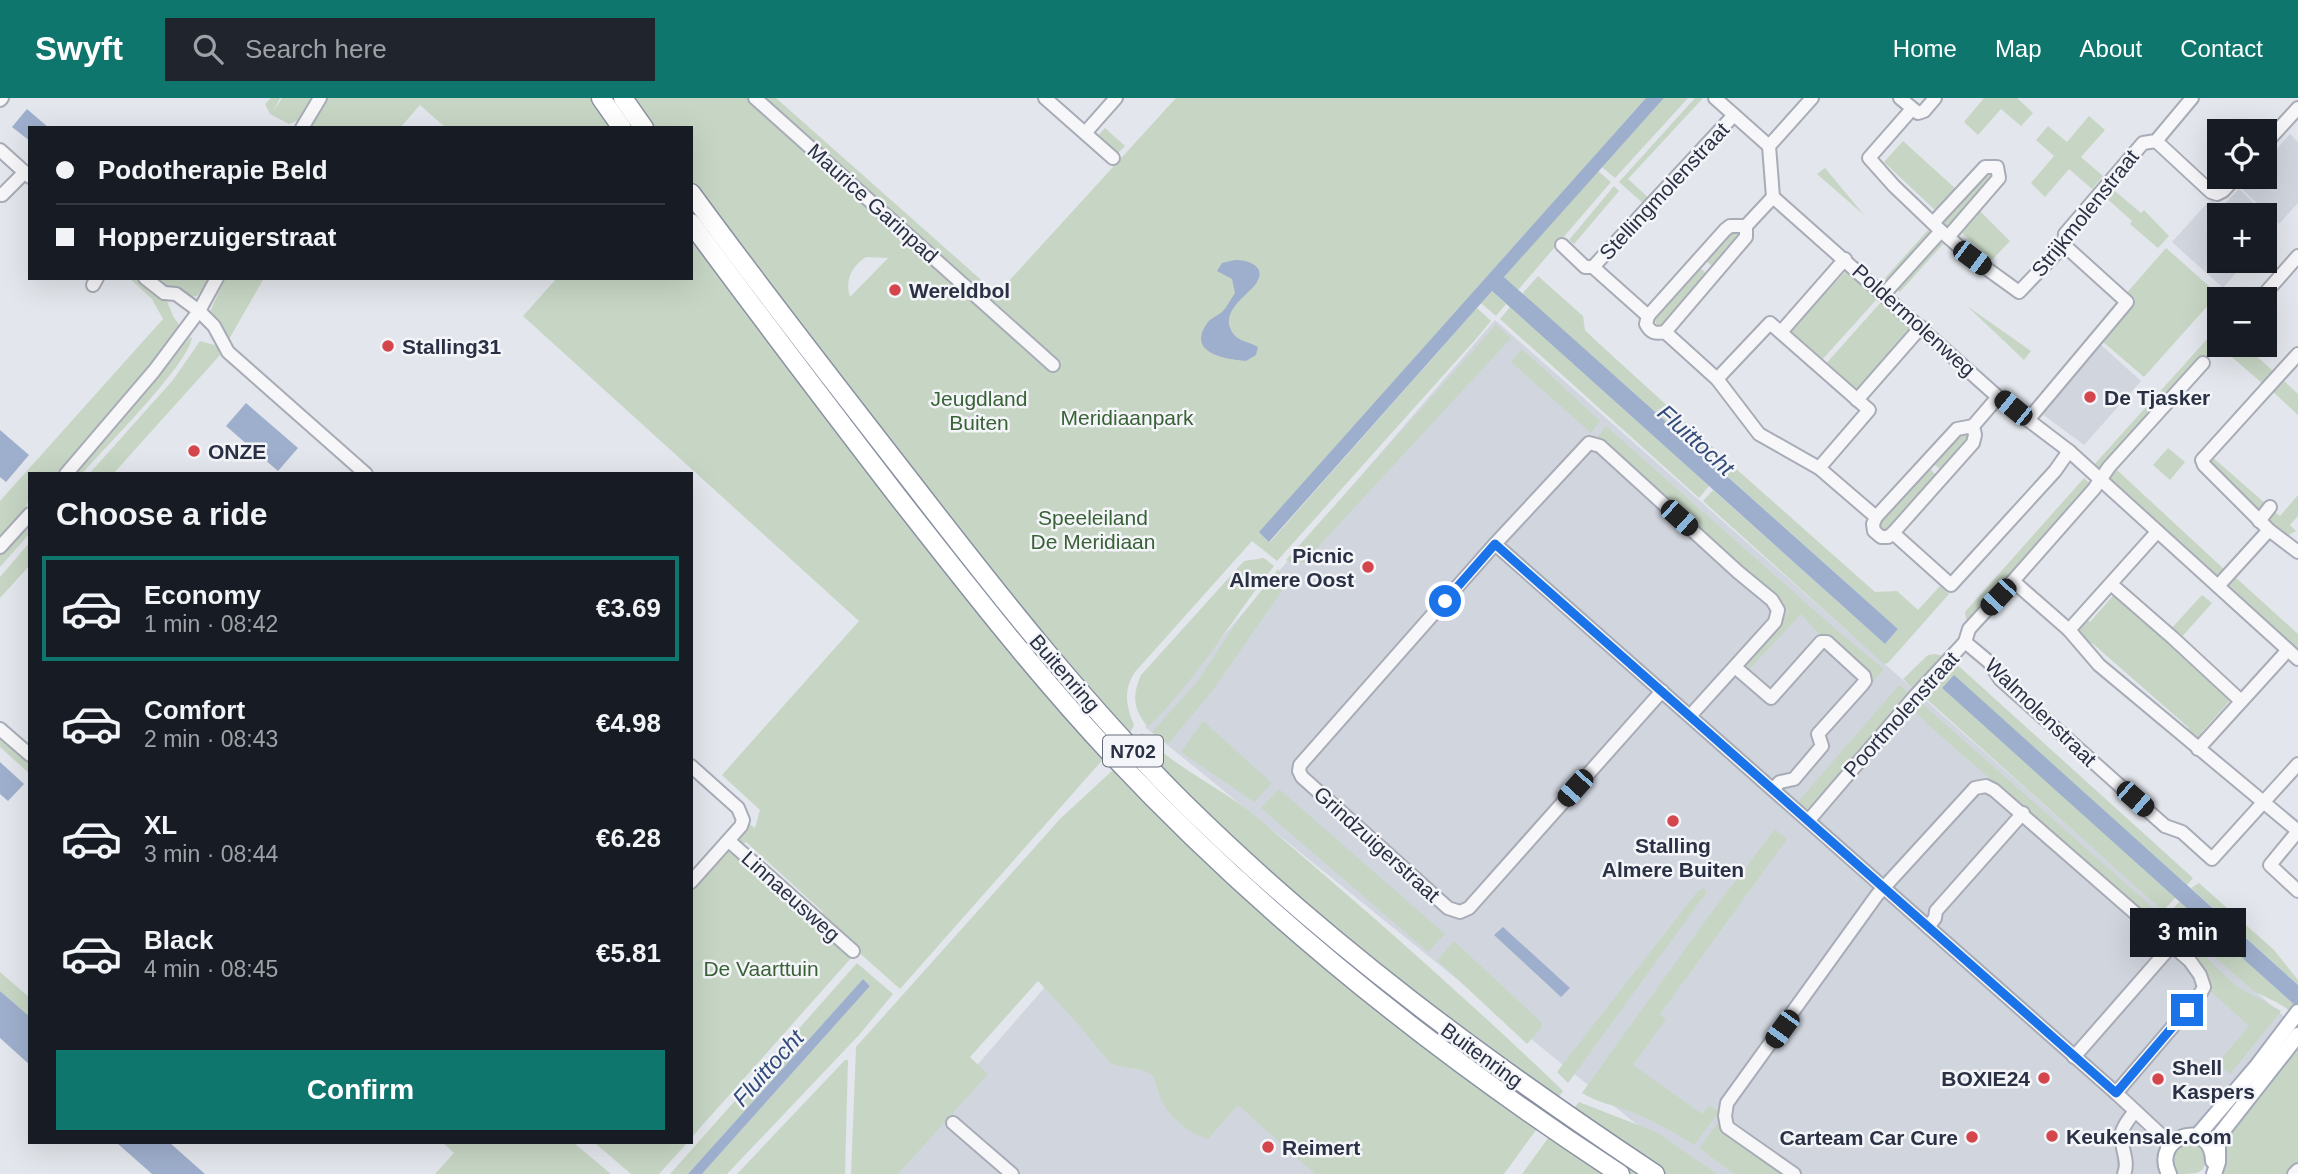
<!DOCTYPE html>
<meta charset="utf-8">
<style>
:root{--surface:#171b24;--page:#20242c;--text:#f1f3f6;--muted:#9ea1a6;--line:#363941;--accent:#0f766e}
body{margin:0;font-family:Arial,sans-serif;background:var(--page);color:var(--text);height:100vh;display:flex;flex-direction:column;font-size:26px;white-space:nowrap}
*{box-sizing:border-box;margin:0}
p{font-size:23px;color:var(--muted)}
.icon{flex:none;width:38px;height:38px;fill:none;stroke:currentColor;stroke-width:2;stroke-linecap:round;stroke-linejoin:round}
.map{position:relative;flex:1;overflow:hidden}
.drawer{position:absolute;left:28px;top:374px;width:665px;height:672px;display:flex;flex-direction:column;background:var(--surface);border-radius:0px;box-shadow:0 7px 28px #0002}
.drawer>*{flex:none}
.hud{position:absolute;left:28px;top:28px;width:665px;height:154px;border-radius:0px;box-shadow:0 7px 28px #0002;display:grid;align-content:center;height:154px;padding:0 28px;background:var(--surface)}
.controls{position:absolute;left:2207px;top:21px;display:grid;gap:14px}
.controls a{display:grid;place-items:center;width:70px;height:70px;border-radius:0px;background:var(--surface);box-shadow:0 7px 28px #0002;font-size:35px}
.end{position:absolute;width:32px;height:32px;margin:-16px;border:9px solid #1a73e8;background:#fff;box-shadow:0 0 0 4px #fff}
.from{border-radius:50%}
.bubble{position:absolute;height:49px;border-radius:0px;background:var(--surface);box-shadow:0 7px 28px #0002;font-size:23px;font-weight:700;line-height:49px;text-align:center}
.car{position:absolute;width:21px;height:42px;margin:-21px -10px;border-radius:9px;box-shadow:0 0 5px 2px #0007;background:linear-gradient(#222 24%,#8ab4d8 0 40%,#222 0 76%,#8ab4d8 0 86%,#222 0)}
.hud b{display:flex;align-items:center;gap:24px;height:66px;font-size:26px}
.hud b+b{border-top:2px solid var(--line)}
.hud i{width:18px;height:18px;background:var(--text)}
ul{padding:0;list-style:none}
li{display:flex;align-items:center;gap:21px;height:105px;margin:0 14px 10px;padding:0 14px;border:4px solid transparent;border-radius:0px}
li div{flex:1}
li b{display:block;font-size:26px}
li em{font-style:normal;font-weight:700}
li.current{border-color:var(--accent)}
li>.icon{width:63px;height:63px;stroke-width:1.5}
h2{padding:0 28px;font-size:32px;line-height:84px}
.action{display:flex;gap:14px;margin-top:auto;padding:14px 28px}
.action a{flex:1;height:80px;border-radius:0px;background:var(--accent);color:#fff;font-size:28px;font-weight:700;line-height:80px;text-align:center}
header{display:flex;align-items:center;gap:42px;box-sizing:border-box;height:98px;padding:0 35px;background:var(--accent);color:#fff}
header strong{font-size:33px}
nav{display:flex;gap:38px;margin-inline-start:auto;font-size:24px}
.search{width:490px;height:63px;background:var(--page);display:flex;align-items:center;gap:18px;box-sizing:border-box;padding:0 24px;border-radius:0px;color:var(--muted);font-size:26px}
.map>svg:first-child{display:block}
</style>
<header>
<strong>Swyft</strong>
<div class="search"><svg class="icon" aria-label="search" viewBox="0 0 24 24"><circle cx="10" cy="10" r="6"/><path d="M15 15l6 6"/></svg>Search here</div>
<nav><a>Home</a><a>Map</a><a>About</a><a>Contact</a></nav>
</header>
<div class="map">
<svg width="2298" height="1076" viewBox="0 0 2298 1076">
<rect width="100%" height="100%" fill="#e3e6ec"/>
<g fill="#d1d5de">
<path d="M2290,36L2298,44V105L2279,126L2241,90L2251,79H2264L2265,64Z"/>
<path d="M2239,91L2277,127L2265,142L2264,117H2219V163H2246L2223,190L2172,144L2211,101L2221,110Z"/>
<path d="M1495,222L2297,930L2166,1076H1698L1145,629Z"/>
<path d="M2100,246L2141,283L2084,347L2041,315Z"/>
<path d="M1077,852L1318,1076H883Z"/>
</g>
<g fill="#c7d6c4" fill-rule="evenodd">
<path d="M271,0H280L273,14L282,0H314L299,22L289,26L270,16L265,6Z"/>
<path d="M327,0H592L614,30H446L420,7L400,30H307Z"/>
<path d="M631,0H748L769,20L756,0H776L997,196L1176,0H1646L1260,434L1270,444L1477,210L1491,223L1475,242L1277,463L1252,443L1135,574C1123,592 1126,608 1134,627L1128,639L1074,582L774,197L691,86V30H652ZM866,159L888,160L850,199C845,182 851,169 866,159Z"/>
<path d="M1664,0H1688L1615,80L1602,69Z"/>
<path d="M1695,0H1703L1628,81L1650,101L1645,107L1619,84Z"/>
<path d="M1984,0H2017L2033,15L2021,28L2001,11L1978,37L1964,24Z"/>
<path d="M2089,18L2105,32L2081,59L2103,78L2092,91L2069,71L2045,99L2031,85L2054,58L2036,42L2048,28L2067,44Z"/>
<path d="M1105,30L1125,48L1116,57L1096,40Z"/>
<path d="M1903,43L1957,92L1937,114L1884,64Z"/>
<path d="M1825,70L1864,117L1817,76Z"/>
<path d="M1598,73L1611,84L1518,192L1504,179Z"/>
<path d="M1985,74H1991L1994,77L1949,129L1943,127L1942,122Z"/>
<path d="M1614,88L1619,93L1574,146L1569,142Z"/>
<path d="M2110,89L2141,115L2144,112L2169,138L2158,150L2130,126L2132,123L2103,97Z"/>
<path d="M1980,113L2010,143L1992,162L1961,134Z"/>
<path d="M1733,131H1737L1741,135L1715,171L1705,162Z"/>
<path d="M1928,132L1943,146L1900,194L1885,180Z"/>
<path d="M691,136L1105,659L900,891L819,819L823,814L746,744L740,749L735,744L747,724L755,730L760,712L722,677L859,523L523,218L557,180H691Z"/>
<path d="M2166,150L2218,196L2144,279L2102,243L2130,209L2124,198Z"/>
<path d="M1697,170H1700L1707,176L1665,228L1658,229L1653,220Z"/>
<path d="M1846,173L1877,201L1820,264L1788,235Z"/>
<path d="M1538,178L1583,218L1585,232L1594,241L1729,364L1721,373L1522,196Z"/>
<path d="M129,180H140L165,198L173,218L180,228L111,316L59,376H30C30,414 25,415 0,442V403L163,221L152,201Z"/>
<path d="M151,180H210L197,198C180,200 164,190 151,180Z"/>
<path d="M225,180H264L228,243L210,214Z"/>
<path d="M1492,193L1506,206L1496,218L1481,205Z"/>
<path d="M1881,204L1911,232L1855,294L1824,268Z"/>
<path d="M1967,208L2031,253L2024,262Z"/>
<path d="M1510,209L1709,388L1699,400L1500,221Z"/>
<path d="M1496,227L1511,240L1304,464L1293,466L1286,462Z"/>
<path d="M190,239L192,240C187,268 104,350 82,376H71L150,289Z"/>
<path d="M2209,239L2217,247L2191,279L2099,375L2092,369Z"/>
<path d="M200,243L218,248L220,257L113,376H89L173,282Z"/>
<path d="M2230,247H2244L2274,274L2263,286L2225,253Z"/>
<path d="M1522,251L1600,323L1591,335L1511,264Z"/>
<path d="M2281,280L2298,296V317L2271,292Z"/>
<path d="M1606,328L1841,536L1884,571L1868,589L1865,576L1820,537L1801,516L1746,575L1740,570L1789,514L1596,341Z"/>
<path d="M1961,332L1967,333L1971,340L1942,373L1932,364Z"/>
<path d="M2168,350L2185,364L2170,382L2153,367Z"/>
<path d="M2211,358L2266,406L2257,417L2205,365Z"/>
<path d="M1734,369L1875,494L1897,493L1918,512L1940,488L1949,496L1888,565L1884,566L1703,403L1713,392L1885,546L1898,531L1726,377Z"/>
<path d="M1928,369L1938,379L1888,435L1880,434L1878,425Z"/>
<path d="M2117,372L2227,474L2217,481L2107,383Z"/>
<path d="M2084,380L2089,385L1969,522L1966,521L1965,514Z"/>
<path d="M2298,397V418L2290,427L2296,433L2287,438L2272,426L2268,420L2274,413L2280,418Z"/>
<path d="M30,423V435L0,469V456Z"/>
<path d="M30,444V467L0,500V479Z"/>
<path d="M1264,460L1274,468C1232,521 1197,582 1148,629C1133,612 1132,597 1141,577L1244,463Z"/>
<path d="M1278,471L1288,484L1213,592L1168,646L1152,634L1198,583L1236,525Z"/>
<path d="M2233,477L2298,536V555L2226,489L2225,486Z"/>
<path d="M2117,493L2234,598L2201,635L2205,639L2200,643L2185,636L2189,630L2092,545L2087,548L2078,538L2077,531L2085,520L2090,524Z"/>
<path d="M2202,497L2212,505L2180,541L2170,532Z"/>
<path d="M1935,556L1943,558L1914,592L1903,581L1928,557Z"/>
<path d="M1952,562L2193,780L2187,787L1954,578L1942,590L2176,799L2163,813L1922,597Z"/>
<path d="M1899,587L1910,596L1809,713L1804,715L1798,708V704Z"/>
<path d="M1915,603H1919L2159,815L2160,819L2155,825L1933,631L1910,609Z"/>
<path d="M1203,623L1272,685L1254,704L1181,654Z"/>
<path d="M1142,635C1174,670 1221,689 1258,720C1360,807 1462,896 1559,989L1563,993L1555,1004L1323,829L1132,645Z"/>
<path d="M0,637L30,664V676L0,649Z"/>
<path d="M1129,656L1549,1012L1544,1020L1346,872L1122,662Z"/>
<path d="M1115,670L1539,1028L1504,1076H1315L1238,1007L1208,1041C1191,1036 1173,1022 1164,1007C1158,997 1158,986 1151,976C1137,968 1120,972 1108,963L1078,926L1038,883L970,959L988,976L898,1076H851L856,949L1060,721Z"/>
<path d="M1279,691L1445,836L1428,854L1261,710Z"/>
<path d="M1775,731L1787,741L1660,916L1666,921L1633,967L1702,1016L1709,1007L1720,1014L1719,1017L1716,1018L1694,1047C1673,1033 1652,1022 1629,1013C1613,1007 1596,1004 1582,995L1711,815Z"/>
<path d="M729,750L852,859L691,1040V794Z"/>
<path d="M2199,785L2274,852L2298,882V887L2191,790Z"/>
<path d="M1704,790L1706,795L1568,985L1557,974L1563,966L1698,793Z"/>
<path d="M2180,803L2298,910V918L2278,905L2255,894L2168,819L2167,817Z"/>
<path d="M2167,822L2235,887L2281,913L2230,976L2217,966L2249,928L2207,890L2157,827Z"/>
<path d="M1454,843L1541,924L1542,929L1527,946L1437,862Z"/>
<path d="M857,865L893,896L859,937L727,1076H702L870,888L863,881L688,1076H670Z"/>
<path d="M0,874L30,900V919L0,893Z"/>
<path d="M2298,942V1065L2289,1076H2222L2221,1044Z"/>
<path d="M845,962H848L845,1076H737Z"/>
<path d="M1579,1004L1656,1034L1717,1076H1662L1571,1014Z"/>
<path d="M1566,1021L1646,1076H1630L1560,1028Z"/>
<path d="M1720,1025L1726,1036L1783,1076H1734L1699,1050L1717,1026Z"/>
<path d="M1551,1036L1609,1076H1522Z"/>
<path d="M2188,1043L2202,1048C2210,1076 2201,1076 2176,1076L2171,1063L2176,1050Z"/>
<path d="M443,1045H574L611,1076H435L454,1055Z"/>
<path d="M595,1045H687L659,1076H631Z"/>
</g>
<g fill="#9eafcd">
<path d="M1646,0H1664L1504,179L1898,531L1885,546L1492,193L1269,444L1259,434Z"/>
<path d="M27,11L49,30H30V43L12,29Z"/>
<path d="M1235,162C1251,162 1268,170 1255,187C1245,199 1222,213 1231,232C1237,244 1248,243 1258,249L1256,257L1246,263C1225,261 1185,255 1208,224C1212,219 1218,218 1222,214C1227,209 1230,202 1235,195L1232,181L1217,173L1222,165Z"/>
<path d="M246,305L298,350L278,373L226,328Z"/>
<path d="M0,332L29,357L6,384L0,379Z"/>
<path d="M1954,577L2298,887V910L1942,590Z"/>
<path d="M0,664L24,686L8,703L0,696Z"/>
<path d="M1503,829L1570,890L1561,899L1494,837Z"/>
<path d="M863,881L870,888L702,1076H688Z"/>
<path d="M0,893L30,919V967L0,940Z"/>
<path d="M117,1045H170L205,1076H152Z"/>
</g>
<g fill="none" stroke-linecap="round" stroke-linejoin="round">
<g stroke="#a8acb7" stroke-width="16">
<g id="minor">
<path d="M755,0L1053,267"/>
<path d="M1045,0L1113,60"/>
<path d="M1715,0L1769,48"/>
<path d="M1812,0L1769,48L1773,99L1998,299L2069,353L2298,561"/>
<path d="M1900,0L1918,15L1924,13L1935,0"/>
<path d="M0,2L2,0"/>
<path d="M302,30L320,0"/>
<path d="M1085,35L1116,0"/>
<path d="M2156,43L2211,94L2217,96L2223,93L2236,79"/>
<path d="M2264,47L2298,10"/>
<path d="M0,52L30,79"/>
<path d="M2,97L25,74"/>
<path d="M1933,125L1985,69H1997L1999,80L1948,139"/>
<path d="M1941,133L1972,160L2019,194L2064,147L2065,136L2143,45L2156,43L2192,0"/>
<path d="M1562,147L1585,169H1593L1648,218L1646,226C1651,235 1655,236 1665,234L1717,281L1759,336L1819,370L1876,419L1873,426L1874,433L1881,439H1888L1893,435L1951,487L2055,373L2069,353"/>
<path d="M1593,169L1734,17"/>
<path d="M145,180L164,195L176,196L199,213L214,228L228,254L366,376"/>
<path d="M93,187L97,180"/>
<path d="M1884,196L1941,133L1894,88L1869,60L1912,11"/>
<path d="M2260,201L2298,158"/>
<path d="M1648,218L1725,132L1730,128H1746"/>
<path d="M1665,234L1746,139V128L1773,99"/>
<path d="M1781,234L1845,161"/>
<path d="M1717,281L1770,225L1869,312L1819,370"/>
<path d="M1857,302L1921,229"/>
<path d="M2028,322L2127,204L2064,147"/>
<path d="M66,376L154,273L199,213L217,180"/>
<path d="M1876,419L1957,331L1973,328L1998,299"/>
<path d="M2259,423L2270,409"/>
<path d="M2269,432L2298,454"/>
<path d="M1893,435L1973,345L1975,337L1973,328"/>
<path d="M1495,446L2116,995L2161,1037L2169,1050"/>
<path d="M0,449L30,416"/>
<path d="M2013,483L2069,532L2099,567L2298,733"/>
<path d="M2111,486L2173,540L2241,603"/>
<path d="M2218,488L2269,432L2204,367L2202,362L2298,256"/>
<path d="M2069,532L2157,434"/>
<path d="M1965,544L1989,564L2000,581L2165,728L2182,734L2212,761L2298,666"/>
<path d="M1735,569L1771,600L1821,544H1827L1864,578L1865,583L1862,587L1818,636L1822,648L1794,681L1780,684L1773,691"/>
<path d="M1662,593L1469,810L1460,814L1448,810L1302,679L1299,673L1300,667L1495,446L1589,345L1600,348L1738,474L1772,502L1778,512L1775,524L1690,618"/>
<path d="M0,631L30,657"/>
<path d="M2198,651L2288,552"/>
<path d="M691,668L738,710L743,722L741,728L691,784"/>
<path d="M1809,722L1916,597L1965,544L1969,531L2013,483L2094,391L2109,369L2203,265"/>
<path d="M2298,733L2270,767L2298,793"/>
<path d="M729,743L853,853"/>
<path d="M1928,829L1935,820L1936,813L2023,715"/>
<path d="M2074,959L2172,847"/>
<path d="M953,1025L1012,1076"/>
<path d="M1794,1076L1727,1029L1725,1018L1727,1005L1877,797L1975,690L1986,688L1994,692L2190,863L2200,877L2204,889L2199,898L2116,995"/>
<path d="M2124,1076C2130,1062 2119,1048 2122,1034C2124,1026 2130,1020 2135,1013"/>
<path d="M2294,1076L2298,1072"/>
</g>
</g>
<g stroke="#a2a9b8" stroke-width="18">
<g id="major">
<path d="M2198,1037L2257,968L2298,914"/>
<path d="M2169,1076C2150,1038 2212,1019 2213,1063"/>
<path d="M2214,1076L2218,1064V1039L2298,937"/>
</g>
</g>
<g stroke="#8a91a3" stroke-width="21">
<g id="highway">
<path d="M601,0L622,30"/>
<path d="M623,0L644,30"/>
<path d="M691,95C761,191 834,284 906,377C994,491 1083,605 1185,706C1328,847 1488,965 1655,1076"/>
<path d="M691,125C759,217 828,308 898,399C967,487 1036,576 1113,658C1263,818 1436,956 1620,1076"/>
</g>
</g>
<use href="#minor" stroke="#f7f7fa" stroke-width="12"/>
<use href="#major" stroke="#fff" stroke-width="14"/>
<use href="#highway" stroke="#fff" stroke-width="18"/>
</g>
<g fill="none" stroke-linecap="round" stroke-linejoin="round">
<path stroke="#1a73e8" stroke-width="9" d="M1445,503L1495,446L2116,995L2187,912"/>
</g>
<g fill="#d4464b" stroke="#f4f5f9" stroke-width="2.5">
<circle cx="895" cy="192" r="7"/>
<circle cx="388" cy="248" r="7"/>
<circle cx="2090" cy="299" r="7"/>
<circle cx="194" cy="353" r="7"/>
<circle cx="1368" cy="469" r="7"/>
<circle cx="1673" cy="723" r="7"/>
<circle cx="2044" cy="980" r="7"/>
<circle cx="2158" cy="981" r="7"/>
<circle cx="2052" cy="1038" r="7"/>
<circle cx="1972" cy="1039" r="7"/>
<circle cx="1268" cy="1049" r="7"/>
</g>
<g text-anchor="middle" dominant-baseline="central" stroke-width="5" stroke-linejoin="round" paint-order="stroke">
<rect fill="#f4f5f9" stroke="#676c7b" stroke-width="2" x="1103" y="637.5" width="60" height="31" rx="5"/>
<g font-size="19" font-weight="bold" fill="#2a3145">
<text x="1133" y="653">N702</text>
</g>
<g font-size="21" fill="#2a3145" stroke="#f4f5f9">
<text transform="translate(1664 93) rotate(-47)">Stellingmolenstraat</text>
<text transform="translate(873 105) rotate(42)">Maurice Garinpad</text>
<text transform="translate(2085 115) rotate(-51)">Strijkmolenstraat</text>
<text transform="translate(1914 222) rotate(42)">Poldermolenweg</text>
<text transform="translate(1065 575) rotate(49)">Buitenring</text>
<text transform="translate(2041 614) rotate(44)">Walmolenstraat</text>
<text transform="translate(1901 616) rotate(-48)">Poortmolenstraat</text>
<text transform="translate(1377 746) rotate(42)">Grindzuigerstraat</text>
<text transform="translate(791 798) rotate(42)">Linnaeusweg</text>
<text transform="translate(1482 957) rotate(36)">Buitenring</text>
</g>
<g font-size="21" font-weight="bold" fill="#2a3145" stroke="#f4f5f9" text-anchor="start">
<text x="909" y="192">Wereldbol</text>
<text x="402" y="248">Stalling31</text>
<text x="2104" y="299">De Tjasker</text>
<text x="208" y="353">ONZE</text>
<text x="1354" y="457" text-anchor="end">Picnic<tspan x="1354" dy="24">Almere Oost</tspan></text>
<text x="1673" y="747" text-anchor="middle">Stalling<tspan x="1673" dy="24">Almere Buiten</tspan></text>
<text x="2172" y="969">Shell<tspan x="2172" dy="24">Kaspers</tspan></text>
<text x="2030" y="980" text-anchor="end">BOXIE24</text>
<text x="2066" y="1038">Keukensale.com</text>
<text x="1958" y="1039" text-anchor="end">Carteam Car Cure</text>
<text x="1282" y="1049">Reimert</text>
</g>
<g font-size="21" fill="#3a6237" stroke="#f4f5f9">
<text x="979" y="300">Jeugdland<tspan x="979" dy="24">Buiten</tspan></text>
<text x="1127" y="319">Meridiaanpark</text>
<text x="1093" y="419">Speeleiland<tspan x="1093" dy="24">De Meridiaan</tspan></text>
<text x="761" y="870">De Vaarttuin</text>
</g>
<g font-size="23" font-style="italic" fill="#324b7b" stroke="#f4f5f9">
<text transform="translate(1696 342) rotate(42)">Fluittocht</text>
<text transform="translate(768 970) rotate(-48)">Fluittocht</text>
</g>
</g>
</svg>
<div class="controls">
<a><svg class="icon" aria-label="locate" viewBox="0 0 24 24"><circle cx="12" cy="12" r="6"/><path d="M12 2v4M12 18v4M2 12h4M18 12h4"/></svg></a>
<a>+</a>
<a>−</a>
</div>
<i class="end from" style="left:1445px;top:503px"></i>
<i class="end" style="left:2187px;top:912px"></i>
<div class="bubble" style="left:2130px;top:810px;width:116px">3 min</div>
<i class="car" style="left:1972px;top:160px;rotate:127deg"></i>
<i class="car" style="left:2013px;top:310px;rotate:309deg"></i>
<i class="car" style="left:1679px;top:420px;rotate:132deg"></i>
<i class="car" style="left:1998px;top:499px;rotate:223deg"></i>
<i class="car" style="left:1575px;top:690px;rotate:222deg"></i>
<i class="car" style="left:2135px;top:701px;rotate:131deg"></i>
<i class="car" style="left:1782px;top:931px;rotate:216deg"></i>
<div class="hud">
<b><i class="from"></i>Podotherapie Beld</b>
<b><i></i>Hopperzuigerstraat</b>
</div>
<section class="drawer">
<h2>Choose a ride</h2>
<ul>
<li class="current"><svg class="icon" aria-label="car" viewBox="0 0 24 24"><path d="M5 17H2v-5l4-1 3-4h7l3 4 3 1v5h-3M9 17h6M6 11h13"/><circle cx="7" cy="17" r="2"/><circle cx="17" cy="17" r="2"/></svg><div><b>Economy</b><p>1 min · 08:42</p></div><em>€3.69</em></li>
<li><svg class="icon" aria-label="car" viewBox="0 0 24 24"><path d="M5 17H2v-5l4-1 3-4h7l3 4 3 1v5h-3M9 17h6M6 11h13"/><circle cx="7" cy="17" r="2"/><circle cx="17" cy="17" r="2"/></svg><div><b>Comfort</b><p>2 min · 08:43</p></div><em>€4.98</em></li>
<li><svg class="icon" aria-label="car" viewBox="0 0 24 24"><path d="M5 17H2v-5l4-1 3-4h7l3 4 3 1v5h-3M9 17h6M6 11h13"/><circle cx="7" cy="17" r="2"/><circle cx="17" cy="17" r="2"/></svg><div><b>XL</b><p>3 min · 08:44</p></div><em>€6.28</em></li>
<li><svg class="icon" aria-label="car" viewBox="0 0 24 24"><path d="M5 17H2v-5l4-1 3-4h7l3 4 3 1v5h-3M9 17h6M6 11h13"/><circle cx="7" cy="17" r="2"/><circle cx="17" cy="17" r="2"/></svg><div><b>Black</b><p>4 min · 08:45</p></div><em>€5.81</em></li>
</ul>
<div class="action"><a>Confirm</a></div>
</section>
</div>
